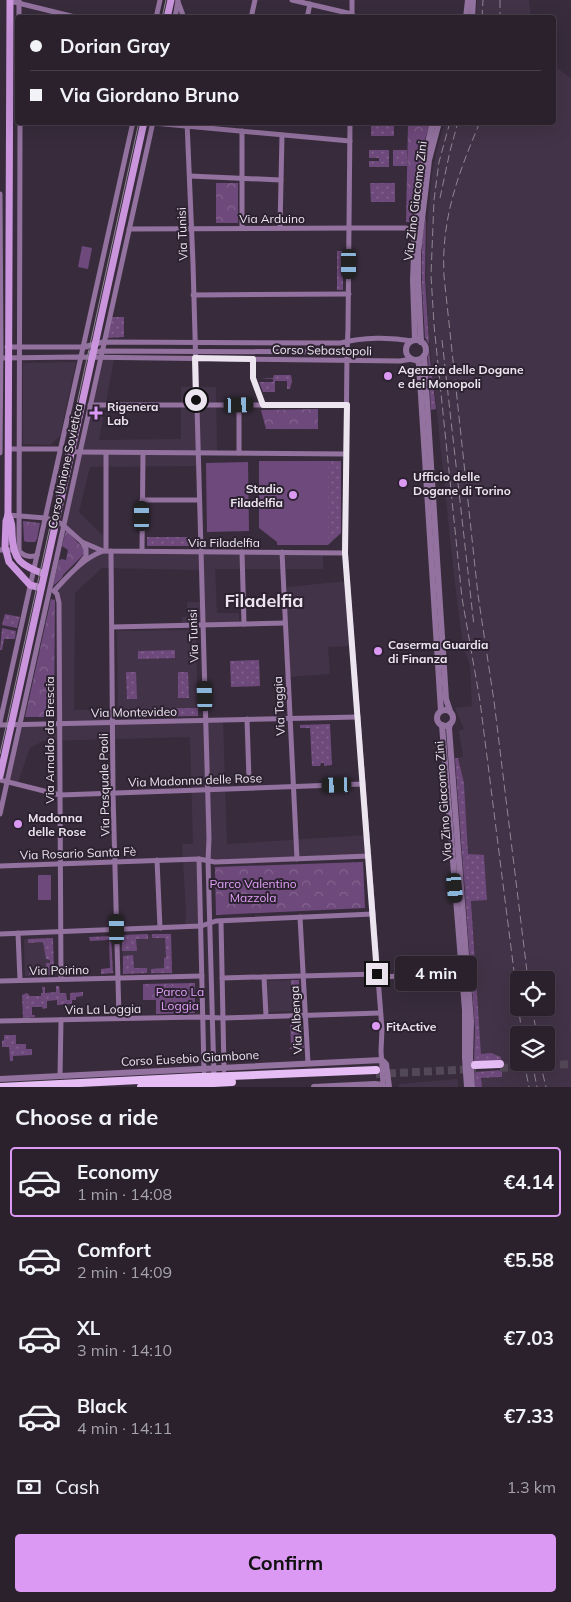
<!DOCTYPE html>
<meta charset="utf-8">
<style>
:root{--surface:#2a212d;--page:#362e39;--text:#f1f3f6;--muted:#a5a3aa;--line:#463e49;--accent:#dc99f4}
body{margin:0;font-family:Mulish,sans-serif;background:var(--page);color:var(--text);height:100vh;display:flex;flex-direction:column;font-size:19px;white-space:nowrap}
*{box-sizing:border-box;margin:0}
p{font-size:16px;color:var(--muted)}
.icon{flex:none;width:28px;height:28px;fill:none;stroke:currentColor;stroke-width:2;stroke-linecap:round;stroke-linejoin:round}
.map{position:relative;height:1087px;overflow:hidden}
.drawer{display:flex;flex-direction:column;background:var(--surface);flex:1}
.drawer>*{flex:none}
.guide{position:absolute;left:15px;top:15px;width:541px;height:110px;border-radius:5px;box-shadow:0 5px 20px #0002,0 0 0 1px var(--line);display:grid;align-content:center;height:110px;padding:0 15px;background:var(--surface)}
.buttons{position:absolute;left:510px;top:971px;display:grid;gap:10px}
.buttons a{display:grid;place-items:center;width:45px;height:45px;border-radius:5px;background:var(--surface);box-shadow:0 5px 20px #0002,0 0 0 1px var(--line);font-size:25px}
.end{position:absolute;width:22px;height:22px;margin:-11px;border:6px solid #ece5ef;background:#111;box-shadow:0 0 0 2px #111}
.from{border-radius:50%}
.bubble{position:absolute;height:35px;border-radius:5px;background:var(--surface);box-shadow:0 5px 20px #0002,0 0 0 1px var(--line);font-size:16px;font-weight:700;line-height:35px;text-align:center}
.car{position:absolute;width:15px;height:30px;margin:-15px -8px;border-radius:6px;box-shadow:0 0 4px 1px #0007;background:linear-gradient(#222 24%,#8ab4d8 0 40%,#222 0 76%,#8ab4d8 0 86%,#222 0)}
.guide b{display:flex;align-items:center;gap:18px;height:48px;font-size:19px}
.guide b+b{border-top:1px solid var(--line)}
.guide i{width:12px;height:12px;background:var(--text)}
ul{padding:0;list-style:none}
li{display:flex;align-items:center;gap:15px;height:70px;margin:0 10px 8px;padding:0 5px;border:2px solid transparent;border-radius:5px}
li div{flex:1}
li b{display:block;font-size:19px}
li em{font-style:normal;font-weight:700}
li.current{border-color:var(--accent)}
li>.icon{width:45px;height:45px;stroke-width:1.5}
h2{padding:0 15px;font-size:22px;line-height:60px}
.pay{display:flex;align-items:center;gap:12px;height:55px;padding:0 15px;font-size:19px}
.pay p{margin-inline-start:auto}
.primary-button{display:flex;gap:10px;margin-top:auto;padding:10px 15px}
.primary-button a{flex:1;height:58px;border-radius:5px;background:var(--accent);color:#111;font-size:20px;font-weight:700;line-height:58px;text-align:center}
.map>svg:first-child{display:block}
</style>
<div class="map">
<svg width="571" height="1087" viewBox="0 0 571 1087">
<defs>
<pattern id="grass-dots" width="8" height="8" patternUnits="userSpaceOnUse" patternTransform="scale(1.25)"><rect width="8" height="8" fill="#6e497b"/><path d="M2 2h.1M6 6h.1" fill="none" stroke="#83638e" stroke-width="1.8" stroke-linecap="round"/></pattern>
<pattern id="park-crowns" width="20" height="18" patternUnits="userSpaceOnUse" patternTransform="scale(1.25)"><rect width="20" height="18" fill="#6e497b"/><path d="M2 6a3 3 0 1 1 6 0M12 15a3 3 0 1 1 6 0" fill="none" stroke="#83638e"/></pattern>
</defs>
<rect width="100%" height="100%" fill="#382c3c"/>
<g fill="#433348" fill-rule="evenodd">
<path d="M477,0H529L531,17H476Z"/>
<path d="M554,66L571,78V1087H482L481,1079L502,1077L501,1057L481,1054L471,900H487L484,856L467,854L464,783L458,758L463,757L459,731L464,729L455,708L472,706L470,665L463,646L455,584L429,338L426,279L427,228L432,174L438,145L445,123L554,122ZM519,980H546V1008H519ZM519,1035H546V1062H519Z"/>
<path d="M104,359H114L99,440L181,439V387H216L217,453H198V466L90,467L79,512L101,534L104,535V550L323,552V569H215L217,613H239V624L182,625V617L191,616L190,614H187V602H202L201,570L102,568L75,593L74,710H112V722L223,720L227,844L367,835L369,856L199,862L201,926L185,927L186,912L182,844H193L190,737L43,741L30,748L17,785L7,783L19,725L59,724V603L54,591L86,556V549L63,525Z"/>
<path d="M73,362H76L60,436L50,445L23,444V363Z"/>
<path d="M348,581L352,646L328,647L330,674L290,677L287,587Z"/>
<path d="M196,630L198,716L118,717L117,631Z"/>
<path d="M171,934L172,973L123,974L122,935Z"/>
<path d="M53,938L54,975L25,976L24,939Z"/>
<path d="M299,980L300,1011L268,1012L267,981Z"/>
<path d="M458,1079V1087H399V1084Z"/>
</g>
<g fill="url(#grass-dots)">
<rect x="371" y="123" width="23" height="13"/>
<path d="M369,150H389V167H369V161H379V158H369Z"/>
<rect x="393" y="150" width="14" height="16"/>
<path d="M370,183H395V202H371Z"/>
<path d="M426,216L425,278L429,344L425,338C423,298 418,256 426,216Z"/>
<rect x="337" y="251" width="6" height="39"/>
<path d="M112,317H124V337L107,338Z"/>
<path d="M429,351L436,409L431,410L428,357Z"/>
<path d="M274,375H291L292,381L290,389H287V381H275V392H263L259,382H273V379L261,378H273Z"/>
<path d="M328,461H341V533L328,545Z"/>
<rect x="147" y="537" width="44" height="9"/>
<path d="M5,614L20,617L17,628L2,625Z"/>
<path d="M2,628L16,631L15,639H4L2,650H0Z"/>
<path d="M175,650V658L138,659V651Z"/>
<path d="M259,660L260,686L231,687L230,661Z"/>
<path d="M126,672H136L137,699H127Z"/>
<path d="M178,672H188L189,698H178Z"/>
<path d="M198,708V716L118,717V709Z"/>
<path d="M330,724L332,765L324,766V763H321L320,766H312L310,728H300V725Z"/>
<path d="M455,758H458L464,783L468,854L484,855L487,900L471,901L481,1054L491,1053L501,1057V1063L474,1062L475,1029Z"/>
<path d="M148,934V939H136L137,951H122V935Z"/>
<path d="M152,934H171L172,973H151V969L164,968V958L166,957L165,938H152Z"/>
<path d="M111,936L113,973L101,974V969L110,968L109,940L90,941L89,937Z"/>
<path d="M53,938L54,975H29V971H44V967L46,966V963H50V960L46,959L43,942L28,943V939Z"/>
<path d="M133,955L134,968H147V973L123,974V956Z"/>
<path d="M291,980H299L300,1011H292Z"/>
<path d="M56,986H59L60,993H66L67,1000H70V993L83,992V996L76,997V1000H72V1004L57,1005V1000L47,1001V1008L43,1009L42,1007H32V1015H35V1017L23,1018L22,995L27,993L30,996H41V993H43L42,987H45V993L56,992Z"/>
<path d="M300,1018L304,1048L289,1049L291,1047L290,1019Z"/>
<path d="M4,1035H16V1044H26V1049H32V1055L13,1056V1061H10L9,1047H2V1041L4,1040Z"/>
<path d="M502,1070V1077L481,1078L482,1087H475L474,1072Z"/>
</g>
<g fill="url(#park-crowns)">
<path d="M408,123H430L422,149L412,222H406Z"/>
<rect x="216" y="183" width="22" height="40"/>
<path d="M318,409V429H266L261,410Z"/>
<path d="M23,521L40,523L37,539L35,542H27L24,541Z"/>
<path d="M66,530L84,549V554L63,575L62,578L53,586L59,560L62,559L66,560L68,550L62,546Z"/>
<path d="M51,599L55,600L54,717H25Z"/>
<path d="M363,862L365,908L216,915L215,867Z"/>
<path d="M195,983V1013L156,1014V1000H143V984Z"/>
</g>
<g fill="#6e497b">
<path d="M82,246L92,248L88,269L78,267Z"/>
<path d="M259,461H328V545H277V542L259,528Z"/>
<path d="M248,462L249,531L207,532L206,463Z"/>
<rect x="38" y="875" width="13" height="25"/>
</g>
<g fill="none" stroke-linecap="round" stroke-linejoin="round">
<g stroke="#534857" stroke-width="8" stroke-dasharray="8 4" stroke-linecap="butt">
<path d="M500,1068L571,1064"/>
<path d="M376,1074L476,1069"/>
</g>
<g stroke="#93729f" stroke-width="5">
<path d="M292,0L352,14"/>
<path d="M10,1L79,18"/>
<path d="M178,2L184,18"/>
<path d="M19,18V1"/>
<path d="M156,18L160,0"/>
<path d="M175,18L178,0"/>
<path d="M251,18L255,0"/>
<path d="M307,18L310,4"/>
<path d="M352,18V0"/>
<path d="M187,122L193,263L209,838L208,861L214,1077"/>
<path d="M350,122L348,329L347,352L345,553L382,1029L381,1051L383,1085"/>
<path d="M153,123L350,141"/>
<path d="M242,131V228"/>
<path d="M190,176L281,180"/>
<path d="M0,194L1,347L0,453"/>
<path d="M280,228L282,135"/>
<path d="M129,229L354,228H405L415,230"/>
<path d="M193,295L349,294"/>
<path d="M7,347H86"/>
<path d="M83,347L103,342L341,343C363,337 390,337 412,341"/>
<path d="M91,353L101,351L347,352"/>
<path d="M1,358L77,357L400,361L412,359"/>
<path d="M253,359V378L263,405H347"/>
<path d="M90,405H263"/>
<path d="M239,405V453"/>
<path d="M8,449H60"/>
<path d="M76,452L345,454"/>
<path d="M142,500H199"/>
<path d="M8,515L45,518L56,521L63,525L82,542L86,549V556L77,567"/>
<path d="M82,542L103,551L345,553"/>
<path d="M0,550H16"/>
<path d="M19,551L20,122"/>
<path d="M19,551C24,556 30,558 37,555"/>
<path d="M106,551V453"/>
<path d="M111,551L113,793L119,1018"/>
<path d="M142,551L143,453"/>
<path d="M242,552L244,624"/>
<path d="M282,552L297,859"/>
<path d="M54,591L57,594L59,603L61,979"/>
<path d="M54,591C69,575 82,559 103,551"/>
<path d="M112,627L285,623"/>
<path d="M247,719L249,779"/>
<path d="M0,722L133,122"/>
<path d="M0,725L358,717"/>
<path d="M0,780L60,795L363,784"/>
<path d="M0,814L153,122"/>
<path d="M199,859L204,1071"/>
<path d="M157,860L160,928"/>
<path d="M0,866L199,859L215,862L369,856"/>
<path d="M300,917L308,1063"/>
<path d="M221,921L224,1070"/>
<path d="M18,933L20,980"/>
<path d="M0,934L201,926L216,921L373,914"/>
<path d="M264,977L266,1016"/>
<path d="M222,978L377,974L384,977L453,972"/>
<path d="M0,981L202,976"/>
<path d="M0,1021L198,1017L223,1018L380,1013"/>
<path d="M60,1076L61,1020"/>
</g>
<g stroke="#93729f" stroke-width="6">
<path d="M466,18L468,0"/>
<path d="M472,18L473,0"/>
<path d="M415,340L413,280L415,230L424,159L433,122"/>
<circle cx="416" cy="350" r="10"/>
<path d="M421,342L418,279V253L429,160L439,122"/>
<path d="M424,356L446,699L450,711"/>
<path d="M417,360L419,364L441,711"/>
<circle cx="445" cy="718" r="8"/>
<path d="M450,724L449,728L471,1022L470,1058L472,1087"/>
<path d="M442,725L465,1010V1058L467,1087"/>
<path d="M0,1079L382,1060L386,1064L389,1087"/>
<path d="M314,1087L375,1084L383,1085L384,1087"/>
</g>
<g stroke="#ca95dd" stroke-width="7">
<path d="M10,0L8,510V515L6,521L5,547L9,562L30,585L41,588"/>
<path d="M167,18L171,0"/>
<path d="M8,515C12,521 12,527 12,534C13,561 21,565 44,574"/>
<path d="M0,776L144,122"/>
</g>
<g stroke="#e6bdf5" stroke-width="8">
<path d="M475,1065L500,1064"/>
<path d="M0,1087L199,1077L231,1076L376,1070"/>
<path d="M141,1087L232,1082"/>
</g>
<g stroke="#8f8693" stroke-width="1">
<path d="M162,18L166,0"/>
<path d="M0,754L139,122"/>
</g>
<g stroke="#8f8693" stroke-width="1" stroke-dasharray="8 4" stroke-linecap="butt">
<path d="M500,0V18"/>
<path d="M482,18L483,0"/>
<path d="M450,122L439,162L434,200L431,275L434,325L462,598L480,701L522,1035"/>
<path d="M480,122C458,174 441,219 444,276L478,595L494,701L528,980"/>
<path d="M440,198L450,151L458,122"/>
<path d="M442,340L474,626"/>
<path d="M532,1008L537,1035"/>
<path d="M524,1062L529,1087"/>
<path d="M532,1062L537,1087"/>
<path d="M540,1062L546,1087"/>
</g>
</g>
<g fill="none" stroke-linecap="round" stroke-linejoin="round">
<path stroke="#ece5ef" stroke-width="6" d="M196,400L195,358L253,359V378L263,405H347L345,553L377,974"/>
</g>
<g fill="#dc99f4" stroke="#2d2231" stroke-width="2">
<circle cx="388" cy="376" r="5"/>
<path d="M93.5 405.5h5v5h5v5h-5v5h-5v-5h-5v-5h5z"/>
<circle cx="403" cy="483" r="5"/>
<circle cx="293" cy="495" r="5"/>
<circle cx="378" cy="651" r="5"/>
<circle cx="18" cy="824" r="5"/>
<circle cx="376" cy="1026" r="5"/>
</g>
<g text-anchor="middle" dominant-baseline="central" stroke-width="4" stroke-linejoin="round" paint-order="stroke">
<g font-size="12" fill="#ece5ef" stroke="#2d2231">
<text transform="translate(415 201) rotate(-83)">Via Zino Giacomo Zini</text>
<text x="272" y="218">Via Arduino</text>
<text transform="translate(182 234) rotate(-92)">Via Tunisi</text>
<text transform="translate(322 350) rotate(1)">Corso Sebastopoli</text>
<text transform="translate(65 466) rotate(-78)">Corso Unione Sovietica</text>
<text x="224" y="542">Via Filadelfia</text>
<text transform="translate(193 636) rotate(-92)">Via Tunisi</text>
<text transform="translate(279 706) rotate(-93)">Via Taggia</text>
<text transform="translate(134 712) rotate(-1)">Via Montevideo</text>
<text transform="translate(49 740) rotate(-90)">Via Arnaldo da Brescia</text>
<text transform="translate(195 780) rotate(-2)">Via Madonna delle Rose</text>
<text transform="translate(104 785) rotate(-91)">Via Pasquale Paoli</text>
<text transform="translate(443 801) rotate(-94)">Via Zino Giacomo Zini</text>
<text transform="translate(78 853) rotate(-2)">Via Rosario Santa Fè</text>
<text transform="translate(59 970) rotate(-1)">Via Poirino</text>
<text transform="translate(103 1009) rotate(-1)">Via La Loggia</text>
<text transform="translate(296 1020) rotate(-93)">Via Albenga</text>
<text transform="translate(190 1058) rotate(-3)">Corso Eusebio Giambone</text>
</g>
<g font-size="12" font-weight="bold" fill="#ece5ef" stroke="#2d2231" text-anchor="start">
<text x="398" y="369">Agenzia delle Dogane<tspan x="398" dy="14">e dei Monopoli</tspan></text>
<text x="107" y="406">Rigenera<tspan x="107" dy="14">Lab</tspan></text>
<text x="413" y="476">Ufficio delle<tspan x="413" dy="14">Dogane di Torino</tspan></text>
<text x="283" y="488" text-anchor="end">Stadio<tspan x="283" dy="14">Filadelfia</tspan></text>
<text x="388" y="644">Caserma Guardia<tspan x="388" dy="14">di Finanza</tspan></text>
<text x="28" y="817">Madonna<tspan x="28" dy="14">delle Rose</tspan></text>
<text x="386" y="1026">FitActive</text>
</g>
<g font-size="12" fill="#e3a0fa" stroke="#2d2231">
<text x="253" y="883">Parco Valentino<tspan x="253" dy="14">Mazzola</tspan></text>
<text x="180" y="991">Parco La<tspan x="180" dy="14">Loggia</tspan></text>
</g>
<g font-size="18" font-weight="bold" fill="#ece5ef" stroke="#2d2231">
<text x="264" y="600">Filadelfia</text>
</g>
</g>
</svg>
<div class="buttons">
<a><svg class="icon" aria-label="locate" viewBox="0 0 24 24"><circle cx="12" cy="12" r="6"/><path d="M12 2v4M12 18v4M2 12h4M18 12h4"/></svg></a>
<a><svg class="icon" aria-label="layers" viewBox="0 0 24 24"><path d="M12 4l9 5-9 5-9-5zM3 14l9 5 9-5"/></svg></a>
</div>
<i class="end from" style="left:196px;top:400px"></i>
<i class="end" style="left:377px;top:974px"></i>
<div class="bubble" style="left:395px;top:956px;width:82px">4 min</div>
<i class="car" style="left:349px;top:264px;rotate:180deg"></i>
<i class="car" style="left:239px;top:405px;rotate:88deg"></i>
<i class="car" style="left:142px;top:516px;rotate:0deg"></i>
<i class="car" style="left:205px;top:696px;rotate:358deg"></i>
<i class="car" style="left:337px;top:785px;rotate:268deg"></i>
<i class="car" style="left:455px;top:888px;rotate:175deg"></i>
<i class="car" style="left:117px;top:929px;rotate:359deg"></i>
<div class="guide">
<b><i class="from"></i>Dorian Gray</b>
<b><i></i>Via Giordano Bruno</b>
</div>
</div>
<section class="drawer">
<h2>Choose a ride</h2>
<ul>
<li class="current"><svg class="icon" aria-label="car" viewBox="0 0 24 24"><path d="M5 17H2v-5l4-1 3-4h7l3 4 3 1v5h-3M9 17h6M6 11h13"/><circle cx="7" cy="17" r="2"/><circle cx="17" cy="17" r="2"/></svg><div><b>Economy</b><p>1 min · 14:08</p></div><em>€4.14</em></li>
<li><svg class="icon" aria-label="car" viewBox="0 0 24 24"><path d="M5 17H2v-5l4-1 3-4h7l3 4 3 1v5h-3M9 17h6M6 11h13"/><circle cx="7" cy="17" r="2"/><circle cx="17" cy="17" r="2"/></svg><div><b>Comfort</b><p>2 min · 14:09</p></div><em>€5.58</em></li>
<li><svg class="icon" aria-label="car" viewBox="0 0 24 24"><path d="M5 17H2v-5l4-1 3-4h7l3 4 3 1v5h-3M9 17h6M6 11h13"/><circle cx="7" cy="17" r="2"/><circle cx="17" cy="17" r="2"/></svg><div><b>XL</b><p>3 min · 14:10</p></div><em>€7.03</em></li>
<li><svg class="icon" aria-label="car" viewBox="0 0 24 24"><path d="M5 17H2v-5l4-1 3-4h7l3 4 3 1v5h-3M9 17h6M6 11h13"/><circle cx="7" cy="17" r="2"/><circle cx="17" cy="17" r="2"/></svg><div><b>Black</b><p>4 min · 14:11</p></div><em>€7.33</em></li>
</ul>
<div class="pay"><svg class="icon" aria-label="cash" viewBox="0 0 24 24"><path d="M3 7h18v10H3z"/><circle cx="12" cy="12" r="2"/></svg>Cash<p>1.3 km</p></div>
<div class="primary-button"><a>Confirm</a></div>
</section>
